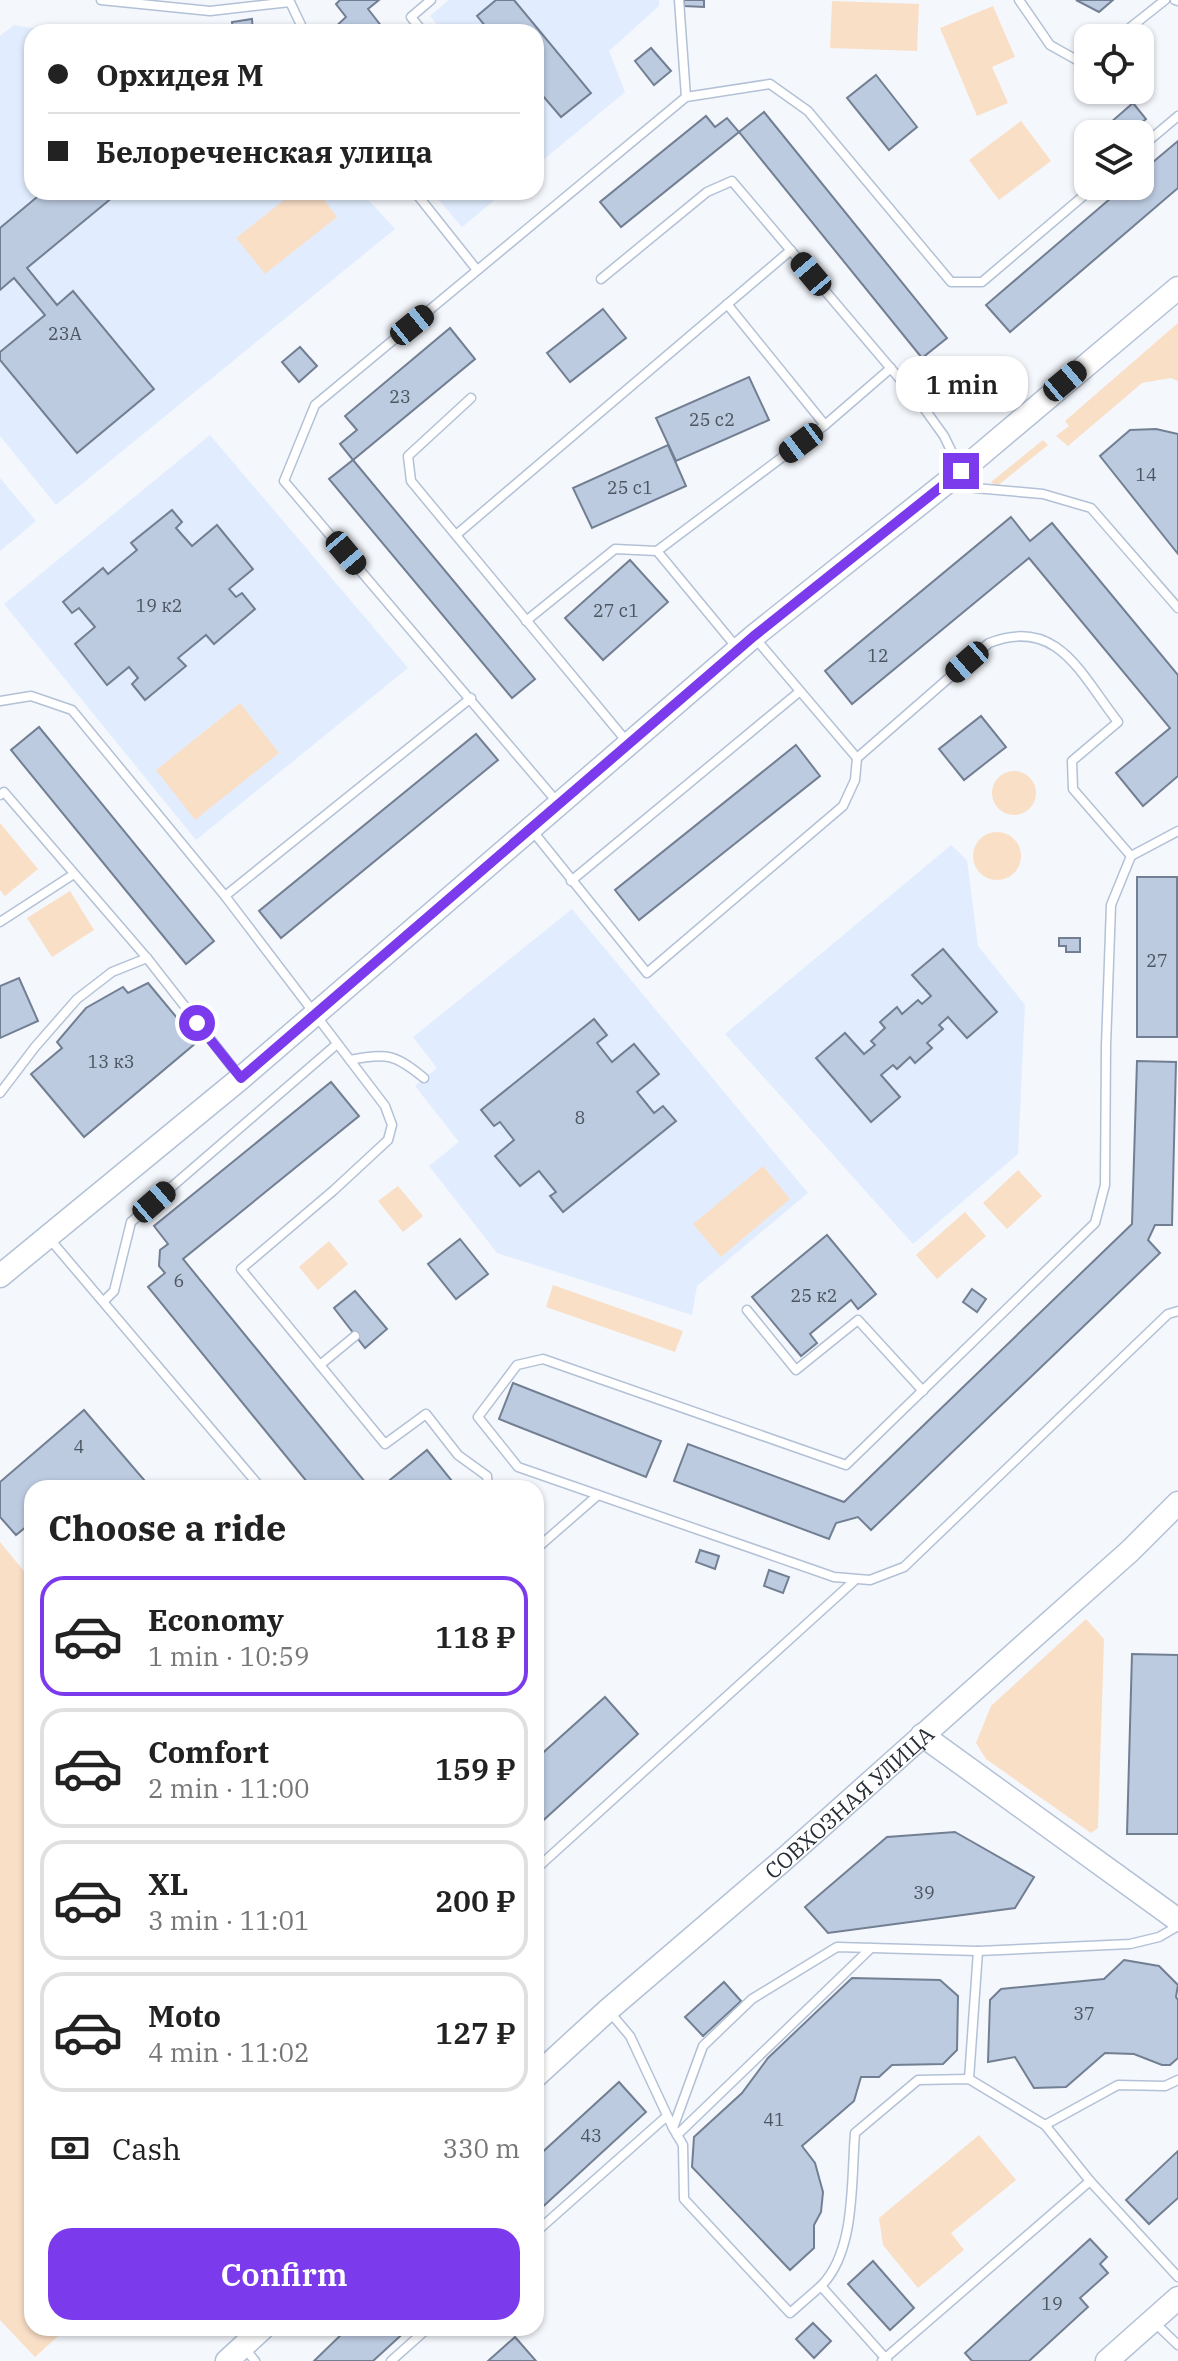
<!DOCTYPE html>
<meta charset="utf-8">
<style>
:root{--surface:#fff;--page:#f6f6f6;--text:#222;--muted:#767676;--line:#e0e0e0;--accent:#7c3aed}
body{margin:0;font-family:"IBM Plex Serif",serif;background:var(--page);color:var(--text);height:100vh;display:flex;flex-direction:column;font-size:30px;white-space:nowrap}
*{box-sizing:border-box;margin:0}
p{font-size:26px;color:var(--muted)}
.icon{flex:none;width:44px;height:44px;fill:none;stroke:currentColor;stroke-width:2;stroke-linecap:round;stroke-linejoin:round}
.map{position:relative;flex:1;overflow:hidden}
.drawer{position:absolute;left:24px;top:1480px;width:520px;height:856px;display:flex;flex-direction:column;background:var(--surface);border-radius:24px;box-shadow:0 2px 6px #0004}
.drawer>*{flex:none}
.top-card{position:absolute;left:24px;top:24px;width:520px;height:176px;border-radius:24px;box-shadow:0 2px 6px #0004;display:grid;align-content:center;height:176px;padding:0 24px;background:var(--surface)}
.tools{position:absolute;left:1074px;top:24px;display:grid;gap:16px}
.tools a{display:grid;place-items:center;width:80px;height:80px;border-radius:16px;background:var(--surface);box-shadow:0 2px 6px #0004;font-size:40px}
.end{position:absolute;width:36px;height:36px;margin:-18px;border:10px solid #7c3aed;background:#fff;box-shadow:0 0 0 4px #fff}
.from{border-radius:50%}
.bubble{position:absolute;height:56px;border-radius:24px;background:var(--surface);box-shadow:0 2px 6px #0004;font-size:26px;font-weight:600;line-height:56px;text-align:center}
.car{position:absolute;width:24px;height:48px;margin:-24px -12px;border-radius:10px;box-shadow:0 0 6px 2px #0007;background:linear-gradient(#222 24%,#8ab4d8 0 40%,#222 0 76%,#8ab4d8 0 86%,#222 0)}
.top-card b{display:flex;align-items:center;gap:28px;height:76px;font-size:30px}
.top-card b+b{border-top:2px solid var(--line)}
.top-card i{width:20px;height:20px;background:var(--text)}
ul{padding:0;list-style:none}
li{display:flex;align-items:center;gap:24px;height:120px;margin:0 16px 12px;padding:0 8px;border:4px solid var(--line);border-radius:24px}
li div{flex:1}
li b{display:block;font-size:30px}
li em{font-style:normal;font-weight:600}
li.active{border-color:var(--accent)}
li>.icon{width:72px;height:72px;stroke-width:1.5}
h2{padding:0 24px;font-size:36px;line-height:96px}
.pay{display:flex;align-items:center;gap:20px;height:88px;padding:0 24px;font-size:30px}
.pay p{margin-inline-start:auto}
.primary-button{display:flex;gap:16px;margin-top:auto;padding:16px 24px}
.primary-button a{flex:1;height:92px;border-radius:24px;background:var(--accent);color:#fff;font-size:32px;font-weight:600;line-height:92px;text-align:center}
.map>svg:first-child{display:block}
</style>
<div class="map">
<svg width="1178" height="2361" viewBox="0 0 1178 2361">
<rect width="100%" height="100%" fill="#f4f7fc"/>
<g fill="#e1edfe">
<path d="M449,0H659V6L609,51L625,92L536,166V32H443L430,16Z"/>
<path d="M14,25L56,32H32V192H361L395,229L56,505L0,436V36Z"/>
<path d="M432,192H504L462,227Z"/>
<path d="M210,435L408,668L196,840L4,604Z"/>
<path d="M0,478L36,521L0,551Z"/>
<path d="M951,845L967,860L978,946L1025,1005L1018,1154L913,1244L725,1034Z"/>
<path d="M572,909L808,1193L697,1286L692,1315L497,1253L429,1166L459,1142L415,1086L437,1068L413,1037Z"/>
</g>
<g fill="#fadfc7">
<path d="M832,1L919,4L917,51L830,48Z"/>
<path d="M993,6L1015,57L992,67L1008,103L977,116L940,28Z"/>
<path d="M1021,121L1051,161L999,200L969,160Z"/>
<path d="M294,192H318L337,217L265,274L236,238Z"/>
<path d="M1178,323V381L1171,378L1142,383L1068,446L1056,436L1069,426L1065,421Z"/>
<path d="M1043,440L1048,445L996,487L991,482Z"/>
<path d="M240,703L279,753L195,820L156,770Z"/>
<circle cx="1014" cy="793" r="22"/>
<path d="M0,823L38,869L5,896L0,890Z"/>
<circle cx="997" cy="856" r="24"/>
<path d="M70,891L94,930L52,957L27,918Z"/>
<path d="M763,1166L790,1199L721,1257L693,1224Z"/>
<path d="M1018,1170L1042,1196L1007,1229L983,1203Z"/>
<path d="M398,1186L423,1216L403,1232L378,1201Z"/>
<path d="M965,1212L986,1236L937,1279L916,1255Z"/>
<path d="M329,1241L348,1264L318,1290L299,1267Z"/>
<path d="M553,1285L683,1331L675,1352L546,1307Z"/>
<path d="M0,1542L32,1581V2328H67L35,2357L0,2320Z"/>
<path d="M1086,1619L1104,1639L1098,1828L1091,1833L986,1759L976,1743L991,1706Z"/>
<path d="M979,2135L1016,2180L951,2233L964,2250L918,2288L883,2245L879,2218Z"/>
</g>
<g fill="#bdcbe1" stroke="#727f93" stroke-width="2">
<path d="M340,0H379L368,9L386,32H330L346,17L336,4Z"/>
<path d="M496,0H514L591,93L561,117L536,88V32H490L477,16Z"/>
<path d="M684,0H704V7L684,6Z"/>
<path d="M1076,0H1113L1099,12Z"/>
<path d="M252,19L253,32H233L232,22Z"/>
<path d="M651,48L671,71L654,85L635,61Z"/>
<path d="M876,75L917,127L889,150L847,98Z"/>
<path d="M1133,103L1146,119L1127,134H1111L1116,130L1110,123Z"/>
<path d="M764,112L947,338L922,358L739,132Z"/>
<path d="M706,116L715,127L727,118L739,132L621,227L600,202Z"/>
<path d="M1178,141V188L1010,332L986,305L1125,186H1140V173Z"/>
<path d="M43,192H119L27,268L57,305L73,291L154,389L77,453L0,360V352L45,315L14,278L0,290V228Z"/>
<path d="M603,309L626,338L570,382L547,353Z"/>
<path d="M450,328L475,359L353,460L340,444L357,430L345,416Z"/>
<path d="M300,347L317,366L299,382L282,362Z"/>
<path d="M749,377L769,420L676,461L656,418Z"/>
<path d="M1156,429L1178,434V554L1100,456L1130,430Z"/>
<path d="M668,445L686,486L592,528L573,488Z"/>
<path d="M353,460L535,679L512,698L329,479Z"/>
<path d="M172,510L182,522L176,528L192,546L217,525L253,569L229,589L236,597L242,593L255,609L214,644L206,635L178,658L186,666L145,700L132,684L138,678L129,667L107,685L75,644L95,627L79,608L72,613L63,602L103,568L108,574L137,550L131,543Z"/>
<path d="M1011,517L1030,541L1052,523L1178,675V776L1143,806L1116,773L1170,728L1029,558L852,704L825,671Z"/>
<path d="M630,560L668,602L603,660L565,618Z"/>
<path d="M981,716L1006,747L964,780L939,749Z"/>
<path d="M39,727L214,941L186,964L11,750Z"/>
<path d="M476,734L498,760L281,938L259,911Z"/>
<path d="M796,745L820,776L639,920L615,890Z"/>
<rect x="1137" y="877" width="40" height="160"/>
<path d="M1059,938H1080V952H1066V946H1059Z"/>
<path d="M943,949L997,1012L967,1038L948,1017L939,1025L943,1029L927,1043L932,1048L915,1063L910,1057L897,1069L893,1065L881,1075L900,1097L871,1122L816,1058L845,1033L864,1054L875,1045L871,1041L885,1028L880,1022L897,1007L902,1014L918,1000L922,1004L931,996L912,975Z"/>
<path d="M19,978L38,1021L0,1038V986Z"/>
<path d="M148,983L197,1042L84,1137L31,1074L62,1048L57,1042L86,1008L123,987L128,993Z"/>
<path d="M594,1019L607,1035L597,1043L612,1062L634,1044L659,1074L637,1092L654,1113L663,1106L676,1121L563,1212L550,1196L556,1192L539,1171L520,1186L495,1156L514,1140L500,1122L494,1126L481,1110Z"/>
<path d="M1137,1061L1176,1062L1172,1225H1155L1148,1240L1160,1253L871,1530L858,1517L836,1523L829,1539L674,1481L688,1444L844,1502L1132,1224Z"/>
<path d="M331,1082L359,1116L183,1259L370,1488H312L148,1287L165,1273L159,1266L160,1250L168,1244L154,1226Z"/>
<path d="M827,1235L876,1294L858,1309L851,1300L810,1334L817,1343L801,1356L752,1297Z"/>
<path d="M460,1239L488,1274L456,1299L428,1264Z"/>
<path d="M972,1289L986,1299L977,1312L963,1302Z"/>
<path d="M355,1291L387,1329L365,1348L334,1308Z"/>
<path d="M513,1383L661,1441L646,1477L499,1419Z"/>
<path d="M84,1410L151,1488H78L75,1485L71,1488H32V1522L16,1535L0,1517V1482Z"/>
<path d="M427,1450L452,1481L443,1488H380Z"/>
<path d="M700,1550L719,1556L715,1569L696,1562Z"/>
<path d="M769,1570L789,1577L783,1593L764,1586Z"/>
<path d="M1132,1654L1178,1655V1834H1127Z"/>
<path d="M605,1697L638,1734L536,1827V1759Z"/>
<path d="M955,1832L1034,1877L1015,1908L828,1933L805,1907L887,1837Z"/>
<path d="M1124,1960L1159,1966L1178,1985L1176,1997L1178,2000V2058L1170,2065H1162L1134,2054L1105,2053L1066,2087L1034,2088L1015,2057L988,2062L990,2000L1001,1989L1104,1979Z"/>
<path d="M852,1978L940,1980L958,1996L957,2050L943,2064L892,2065L879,2077H861L854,2101L802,2146L815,2163L823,2192L821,2212L814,2225V2248L790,2270L692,2167L694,2137L742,2093L768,2058Z"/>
<path d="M724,1982L741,2001L703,2036L685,2017Z"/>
<path d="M619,2082L646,2112L536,2213V2158Z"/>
<path d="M1178,2151V2198L1149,2224L1126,2200Z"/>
<path d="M1090,2239L1107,2257L1100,2264L1108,2273L1080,2298L1088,2307L1029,2361H972L965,2353Z"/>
<path d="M873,2261L914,2308L890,2330L848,2284Z"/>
<path d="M813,2323L831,2341L814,2358L796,2339Z"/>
<path d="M348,2328H409L373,2361H314Z"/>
<path d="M515,2337L536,2361H488Z"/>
</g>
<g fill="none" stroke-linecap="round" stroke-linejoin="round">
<g stroke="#b3c1d7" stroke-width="11">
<g id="lane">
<path d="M101,0L210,11L290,2L301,25V32"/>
<path d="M679,0L686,97"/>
<path d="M1019,0L1050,45L1084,64L1088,61"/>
<path d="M1175,0L1178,1"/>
<path d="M423,32L411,17L431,0"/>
<path d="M1117,38L1165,0"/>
<path d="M1140,148L1178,116"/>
<path d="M415,192L477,270"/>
<path d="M601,279L707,192L732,181L921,404L944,436L961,471L975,488L1043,494L1091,508L1178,608"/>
<path d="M727,304L825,425"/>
<path d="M471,398L408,456L411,481L628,743"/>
<path d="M456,535L791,250"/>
<path d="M657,551L738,649"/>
<path d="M526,621L615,549L657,551L825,425L891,368"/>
<path d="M0,701L31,696L72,710L225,896L385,1106L392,1125L388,1140L334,1190L241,1269L385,1444L426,1414L458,1455L487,1476L488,1488"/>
<path d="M857,758L989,643C1058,616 1081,675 1118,722L1072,761L1073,789L1131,856L1178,831"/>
<path d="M0,795L4,792L147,958L240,1077"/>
<path d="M558,803L284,481L315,405L686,97L770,84L808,111L951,282H982L1095,186"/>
<path d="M531,829L647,973L843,806L855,780L857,758L755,638"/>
<path d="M1131,856L1111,905L1106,1046L1105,1185L1095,1223L846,1465L543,1359L517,1365L478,1417L518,1467L834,1577L870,1580L904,1567L1168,1314L1178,1311"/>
<path d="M571,881L799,692"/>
<path d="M225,896L471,698"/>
<path d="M0,922L74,874"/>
<path d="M350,1060C387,1052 396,1055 424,1078"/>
<path d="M0,1093L35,1047L77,999L112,972L147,958"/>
<path d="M48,1237L261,1488"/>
<path d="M104,1301L114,1291L131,1222L337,1044"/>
<path d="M747,1310L796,1370L858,1320L923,1391"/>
<path d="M320,1365L355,1336"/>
<path d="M536,1549L598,1495"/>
<path d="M536,1869L854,1581"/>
<path d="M608,2010L630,2036L673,2128L703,2046L752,1999L837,1947L978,1951L1130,1944L1159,1937L1178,1926"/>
<path d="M969,2079L978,1951"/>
<path d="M673,2128L683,2145L684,2199L790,2313L821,2286"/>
<path d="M677,2135L871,1948"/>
<path d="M1090,2181L1178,2277"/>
<path d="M536,2232L667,2116"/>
<path d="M1153,2321L1178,2345"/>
<path d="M243,2346L255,2361"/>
<path d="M887,2360L821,2286C856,2251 851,2181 855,2133L918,2080L969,2079L1045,2125"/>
<path d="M391,2361L428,2328"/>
<path d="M882,2361L1090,2181L1045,2125L1118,2085L1165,2086L1178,2080"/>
</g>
</g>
<g stroke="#b3c1d7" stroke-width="25">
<g id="secondary">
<path d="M0,1276L241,1078L754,636L961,471L1178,288"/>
<path d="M922,1735L1178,1920"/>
<path id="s1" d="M536,2076L608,2010L781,1862L1130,1551L1178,1503"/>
<path d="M227,2361L263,2328"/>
<path d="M1107,2361L1178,2298"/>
</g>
</g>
<use href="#lane" stroke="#fff" stroke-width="8"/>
<use href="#secondary" stroke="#fff" stroke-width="22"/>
</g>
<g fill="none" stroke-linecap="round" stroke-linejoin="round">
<path stroke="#7c3aed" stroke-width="10" d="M197,1023L241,1078L754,636L961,471"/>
</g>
<g text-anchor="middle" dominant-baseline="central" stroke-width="6" stroke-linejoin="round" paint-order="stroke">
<g font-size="18" fill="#4d5561">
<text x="65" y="333">23А</text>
<text x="400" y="396">23</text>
<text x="712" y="419">25 с2</text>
<text x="1146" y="474">14</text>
<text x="630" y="487">25 с1</text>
<text x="159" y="605">19 к2</text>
<text x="616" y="610">27 с1</text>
<text x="878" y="655">12</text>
<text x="1157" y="960">27</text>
<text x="111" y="1061">13 к3</text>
<text x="580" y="1117">8</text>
<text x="179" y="1280">6</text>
<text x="814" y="1295">25 к2</text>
<text x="79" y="1446">4</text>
<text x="924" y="1892">39</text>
<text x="1084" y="2013">37</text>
<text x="774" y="2119">41</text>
<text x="591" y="2135">43</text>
<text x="1052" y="2303">19</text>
</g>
<g font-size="22" fill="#282e36" stroke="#fff">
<text stroke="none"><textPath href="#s1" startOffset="416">СОВХОЗНАЯ УЛИЦА</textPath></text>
</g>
</g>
</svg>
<div class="tools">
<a><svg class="icon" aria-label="locate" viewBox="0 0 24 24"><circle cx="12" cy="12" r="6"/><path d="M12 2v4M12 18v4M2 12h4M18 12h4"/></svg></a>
<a><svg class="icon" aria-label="layers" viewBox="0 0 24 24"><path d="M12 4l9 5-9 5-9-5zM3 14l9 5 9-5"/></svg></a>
</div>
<i class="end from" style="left:197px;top:1023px"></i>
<i class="end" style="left:961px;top:471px"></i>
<div class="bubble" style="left:896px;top:356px;width:132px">1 min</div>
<i class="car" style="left:811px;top:274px;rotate:320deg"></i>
<i class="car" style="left:412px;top:325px;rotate:51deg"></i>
<i class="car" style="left:1065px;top:381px;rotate:50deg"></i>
<i class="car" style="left:801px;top:443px;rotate:233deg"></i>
<i class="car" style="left:346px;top:553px;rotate:140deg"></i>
<i class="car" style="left:967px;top:662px;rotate:229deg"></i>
<i class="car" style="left:154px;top:1202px;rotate:49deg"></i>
<div class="top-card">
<b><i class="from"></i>Орхидея М</b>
<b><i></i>Белореченская улица</b>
</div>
<section class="drawer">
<h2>Choose a ride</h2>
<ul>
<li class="active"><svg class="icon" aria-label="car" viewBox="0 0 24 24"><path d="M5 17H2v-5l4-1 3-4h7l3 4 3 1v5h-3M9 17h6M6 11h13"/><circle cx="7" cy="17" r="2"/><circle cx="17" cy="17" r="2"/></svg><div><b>Economy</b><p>1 min · 10:59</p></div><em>118 ₽</em></li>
<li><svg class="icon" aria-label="car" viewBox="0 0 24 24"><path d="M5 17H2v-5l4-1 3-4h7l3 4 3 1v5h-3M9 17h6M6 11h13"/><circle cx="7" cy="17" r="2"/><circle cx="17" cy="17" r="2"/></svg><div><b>Comfort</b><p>2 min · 11:00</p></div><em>159 ₽</em></li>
<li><svg class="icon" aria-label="car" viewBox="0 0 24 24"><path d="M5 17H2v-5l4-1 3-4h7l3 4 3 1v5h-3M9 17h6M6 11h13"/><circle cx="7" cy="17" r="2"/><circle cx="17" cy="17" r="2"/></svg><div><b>XL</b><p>3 min · 11:01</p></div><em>200 ₽</em></li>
<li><svg class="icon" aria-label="car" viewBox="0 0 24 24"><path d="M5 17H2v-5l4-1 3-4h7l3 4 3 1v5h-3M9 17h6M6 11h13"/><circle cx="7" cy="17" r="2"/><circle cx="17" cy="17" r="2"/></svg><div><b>Moto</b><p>4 min · 11:02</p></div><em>127 ₽</em></li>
</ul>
<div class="pay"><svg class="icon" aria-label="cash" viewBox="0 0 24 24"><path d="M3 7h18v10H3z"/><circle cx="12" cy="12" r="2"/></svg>Cash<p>330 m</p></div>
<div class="primary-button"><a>Confirm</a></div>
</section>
</div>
